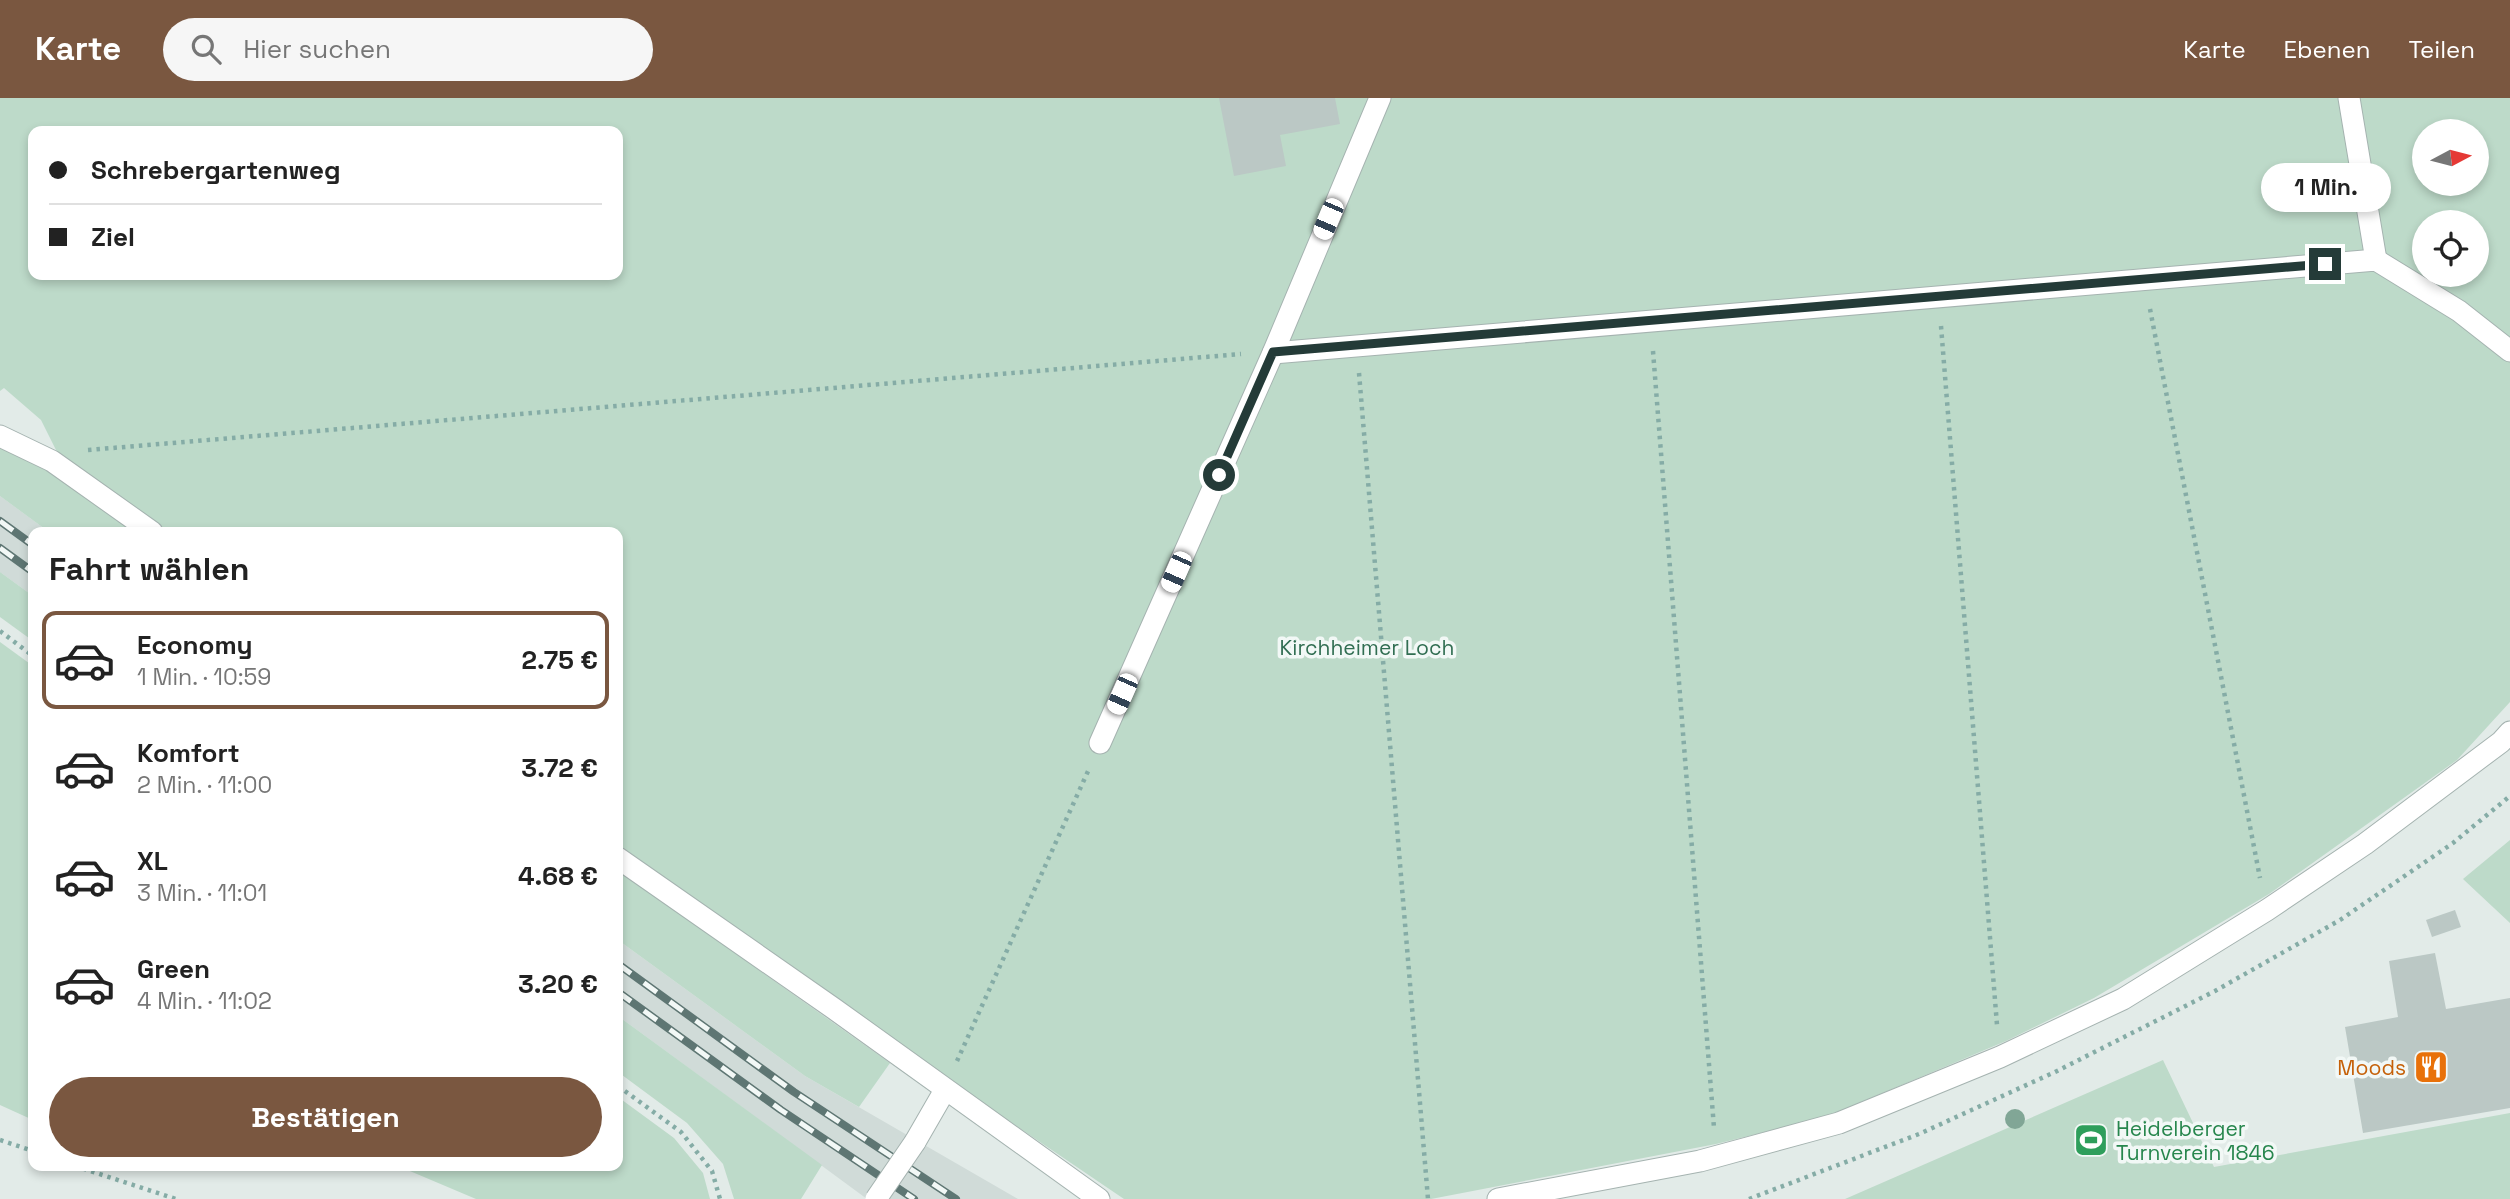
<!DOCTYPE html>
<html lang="de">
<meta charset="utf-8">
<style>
:root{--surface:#fff;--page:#f6f6f6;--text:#222;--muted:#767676;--line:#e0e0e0;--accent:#7a5740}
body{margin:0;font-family:"Space Grotesk",sans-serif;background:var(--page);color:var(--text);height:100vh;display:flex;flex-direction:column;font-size:26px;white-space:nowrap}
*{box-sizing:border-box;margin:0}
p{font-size:23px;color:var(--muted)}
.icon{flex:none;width:38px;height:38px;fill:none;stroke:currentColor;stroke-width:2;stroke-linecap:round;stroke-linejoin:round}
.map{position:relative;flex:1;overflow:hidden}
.side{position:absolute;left:28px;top:429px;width:595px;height:644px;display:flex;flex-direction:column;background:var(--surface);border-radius:14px;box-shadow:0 4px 10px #0003}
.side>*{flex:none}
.banner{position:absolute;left:28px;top:28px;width:595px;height:154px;border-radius:14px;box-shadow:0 4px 10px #0003;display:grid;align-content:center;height:154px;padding:0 21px;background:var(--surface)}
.needle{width:46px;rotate:83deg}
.buttons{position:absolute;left:2412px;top:21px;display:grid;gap:14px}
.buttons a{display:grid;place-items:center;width:77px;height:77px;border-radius:50%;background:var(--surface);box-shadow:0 4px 10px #0003;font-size:35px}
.end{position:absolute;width:32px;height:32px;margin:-16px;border:9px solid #243b38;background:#fff;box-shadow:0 0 0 4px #fff}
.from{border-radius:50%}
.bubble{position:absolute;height:49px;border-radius:24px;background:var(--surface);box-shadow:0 4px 10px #0003;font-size:23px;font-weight:600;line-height:49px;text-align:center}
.car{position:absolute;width:21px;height:42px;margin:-21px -10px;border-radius:9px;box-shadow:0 0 5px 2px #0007;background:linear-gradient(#fff 24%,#345 0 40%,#fff 0 76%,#345 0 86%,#fff 0)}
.banner b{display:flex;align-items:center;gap:24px;height:66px;font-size:26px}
.banner b+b{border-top:2px solid var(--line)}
.banner i{width:18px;height:18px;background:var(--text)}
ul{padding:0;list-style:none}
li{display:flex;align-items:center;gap:21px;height:98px;margin:0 14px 10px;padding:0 7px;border:4px solid transparent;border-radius:14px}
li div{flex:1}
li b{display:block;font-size:26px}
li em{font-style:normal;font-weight:600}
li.current{border-color:var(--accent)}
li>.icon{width:63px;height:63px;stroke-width:1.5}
h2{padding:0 21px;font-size:32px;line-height:84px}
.action{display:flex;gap:14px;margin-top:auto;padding:14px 21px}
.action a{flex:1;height:80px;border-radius:42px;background:var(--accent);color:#fff;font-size:28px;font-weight:600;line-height:80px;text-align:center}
header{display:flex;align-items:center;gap:42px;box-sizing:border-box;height:98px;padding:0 35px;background:var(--accent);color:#fff}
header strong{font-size:33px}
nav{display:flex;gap:38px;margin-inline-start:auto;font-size:24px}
.search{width:490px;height:63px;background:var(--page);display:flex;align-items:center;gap:18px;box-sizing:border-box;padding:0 24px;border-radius:38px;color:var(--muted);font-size:26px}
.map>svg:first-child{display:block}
</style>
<header>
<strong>Karte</strong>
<div class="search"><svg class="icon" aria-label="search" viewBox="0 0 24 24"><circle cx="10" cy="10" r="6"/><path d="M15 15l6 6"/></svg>Hier suchen</div>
<nav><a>Karte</a><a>Ebenen</a><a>Teilen</a></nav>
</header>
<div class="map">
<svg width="2510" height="1101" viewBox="0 0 2510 1101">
<rect width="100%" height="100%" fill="#e2ebe8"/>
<g fill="#d0dbd8">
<path d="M0,398L49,434H33V498L0,474Z"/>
<path d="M618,842L805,978L1018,1101H867L618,918Z"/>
</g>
<g fill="#bddac9" fill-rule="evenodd">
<path d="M0,0H2510V604L2457,662L2269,796L2094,900L2006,943L1826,1019L1716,1046L1431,1101H1124L990,1010L618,748V434H168L60,360L41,322L4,290L0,293ZM33,33H618V177H33ZM2424,33H2476V86H2424ZM2424,124H2476V177H2424Z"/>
<path d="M0,345L46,372L134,434H49L0,398Z"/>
<path d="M0,474L33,498V543L0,519Z"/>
<path d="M0,544L33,568V1022L0,1007Z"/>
<path d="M2510,742V825L2463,781Z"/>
<path d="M618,772L890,965L859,1009L805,978L618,842Z"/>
<path d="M618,918L822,1067L801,1101H734L723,1066L687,1025L618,974Z"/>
<path d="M2163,962L2214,1069L2510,1015V1101H1845Z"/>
<path d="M618,999L674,1040L703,1075L710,1101H476L398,1068H618Z"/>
</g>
<g fill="#bbc8c5">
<path d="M1219,0H1335L1340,26L1280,37L1286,68L1234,78Z"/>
<path d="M2455,812L2461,829L2432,839L2426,822Z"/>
<path d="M2435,855L2446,911L2510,900V1010L2363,1035L2345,929L2398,919L2389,863Z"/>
</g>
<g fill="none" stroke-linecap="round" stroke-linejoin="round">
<g stroke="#a5b3b0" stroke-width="23">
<g id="service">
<path d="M2349,0L2376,162"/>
<path d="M1273,255L2376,162L2459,213L2510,253"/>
<path d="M0,338L52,363L152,434"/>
<path d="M618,760L833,910L1099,1101"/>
<path d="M915,1044L945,992"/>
<path d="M1498,1101L1700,1063L1839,1025L2000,959L2123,901L2267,812L2365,746L2501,644L2510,634"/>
</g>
</g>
<g stroke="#a5b3b0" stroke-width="23">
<path id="minor" d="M1100,645L1273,255L1380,0"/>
</g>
<g stroke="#85aca6" stroke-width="4.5" stroke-dasharray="3.5 5" stroke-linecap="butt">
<path d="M2150,211L2260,780"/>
<path d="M1941,228L1997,927"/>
<path d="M1653,253L1714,1030"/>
<path d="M1359,275L1428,1101"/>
<path d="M88,352L1241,256"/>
<path d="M0,533L33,558"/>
<path d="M957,963L1089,671"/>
<path d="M618,988L681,1034L712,1073L720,1101"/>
<path d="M0,1042L33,1053"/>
<path d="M75,1068L176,1101"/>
<path d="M1749,1101L1919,1036L2055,974L2215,893L2340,822L2453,745L2510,698"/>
</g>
<use href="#service" stroke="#fff" stroke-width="21"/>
<use href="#minor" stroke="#fff" stroke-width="21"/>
<g stroke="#5e7673" stroke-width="8">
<g id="rail">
<path d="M0,423L33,447"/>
<path d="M0,450L33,474"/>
<path d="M618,866L794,994L956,1101"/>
<path d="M618,894L781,1012L914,1101"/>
</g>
</g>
<use href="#rail" stroke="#f2f8f6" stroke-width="5" stroke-dasharray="16" stroke-linecap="butt"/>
<g stroke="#a5b3b0" stroke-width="23" stroke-linecap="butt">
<path id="service-bridge" d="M876,1101L915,1044"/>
</g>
<use href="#service-bridge" stroke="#fff" stroke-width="21"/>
</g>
<circle fill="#81a696" cx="2015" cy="1021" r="10"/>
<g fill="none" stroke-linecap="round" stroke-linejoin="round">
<path stroke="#243b38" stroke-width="9" d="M1219,377L1273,254L2325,166"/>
</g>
<defs>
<g id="restaurant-square" transform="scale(1.75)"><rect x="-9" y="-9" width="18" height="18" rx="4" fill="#e8710a" stroke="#f2f8f6"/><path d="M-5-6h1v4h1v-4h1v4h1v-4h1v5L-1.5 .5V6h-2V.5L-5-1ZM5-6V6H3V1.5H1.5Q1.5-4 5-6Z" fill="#fff"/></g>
<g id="stadium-square" transform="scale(1.75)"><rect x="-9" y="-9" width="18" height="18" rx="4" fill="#2e9e5b" stroke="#f2f8f6"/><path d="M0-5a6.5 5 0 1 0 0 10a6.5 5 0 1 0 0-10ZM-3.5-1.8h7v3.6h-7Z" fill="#fff"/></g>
</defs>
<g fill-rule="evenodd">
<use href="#restaurant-square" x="2431" y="969"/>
<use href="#stadium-square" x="2091" y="1042"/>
</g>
<g text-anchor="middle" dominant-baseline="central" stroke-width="7" stroke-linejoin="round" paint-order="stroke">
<g font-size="21" fill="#316e52" stroke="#f2f8f6">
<text x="1367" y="549">Kirchheimer Loch</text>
</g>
<g font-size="21" fill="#c56008" stroke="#f2f8f6" text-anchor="end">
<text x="2406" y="969">Moods</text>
</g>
<g font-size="21" fill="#27864d" stroke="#f2f8f6" text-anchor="start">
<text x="2116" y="1030">Heidelberger<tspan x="2116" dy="24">Turnverein 1846</tspan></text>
</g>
</g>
</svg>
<div class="buttons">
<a><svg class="needle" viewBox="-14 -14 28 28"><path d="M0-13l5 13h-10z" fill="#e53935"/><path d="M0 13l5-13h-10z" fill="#767676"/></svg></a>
<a><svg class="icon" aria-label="locate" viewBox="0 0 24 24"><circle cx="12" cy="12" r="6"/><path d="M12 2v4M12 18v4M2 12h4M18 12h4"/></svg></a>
</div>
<i class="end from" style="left:1219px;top:377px"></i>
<i class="end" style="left:2325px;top:166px"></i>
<div class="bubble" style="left:2261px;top:65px;width:130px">1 Min.</div>
<i class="car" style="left:1328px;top:121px;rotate:203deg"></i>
<i class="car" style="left:1176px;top:474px;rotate:204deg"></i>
<i class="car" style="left:1122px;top:596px;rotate:204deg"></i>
<div class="banner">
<b><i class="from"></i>Schrebergartenweg</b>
<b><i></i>Ziel</b>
</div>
<section class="side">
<h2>Fahrt wählen</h2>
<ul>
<li class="current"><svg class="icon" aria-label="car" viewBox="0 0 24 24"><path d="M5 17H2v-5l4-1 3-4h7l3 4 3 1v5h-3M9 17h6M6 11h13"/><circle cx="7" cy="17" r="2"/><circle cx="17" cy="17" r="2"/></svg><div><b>Economy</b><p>1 Min. · 10:59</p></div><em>2.75 €</em></li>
<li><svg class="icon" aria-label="car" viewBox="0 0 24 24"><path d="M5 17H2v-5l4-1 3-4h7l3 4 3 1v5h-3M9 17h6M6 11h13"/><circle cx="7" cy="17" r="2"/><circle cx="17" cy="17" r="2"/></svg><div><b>Komfort</b><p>2 Min. · 11:00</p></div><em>3.72 €</em></li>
<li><svg class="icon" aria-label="car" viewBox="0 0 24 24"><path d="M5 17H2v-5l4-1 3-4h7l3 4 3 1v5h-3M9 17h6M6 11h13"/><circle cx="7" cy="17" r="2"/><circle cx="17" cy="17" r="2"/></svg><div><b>XL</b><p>3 Min. · 11:01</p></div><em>4.68 €</em></li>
<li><svg class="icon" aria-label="car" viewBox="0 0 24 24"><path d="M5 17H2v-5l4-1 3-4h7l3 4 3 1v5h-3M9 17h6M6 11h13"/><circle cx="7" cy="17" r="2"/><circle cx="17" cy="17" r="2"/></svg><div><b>Green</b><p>4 Min. · 11:02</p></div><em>3.20 €</em></li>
</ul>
<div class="action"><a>Bestätigen</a></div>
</section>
</div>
